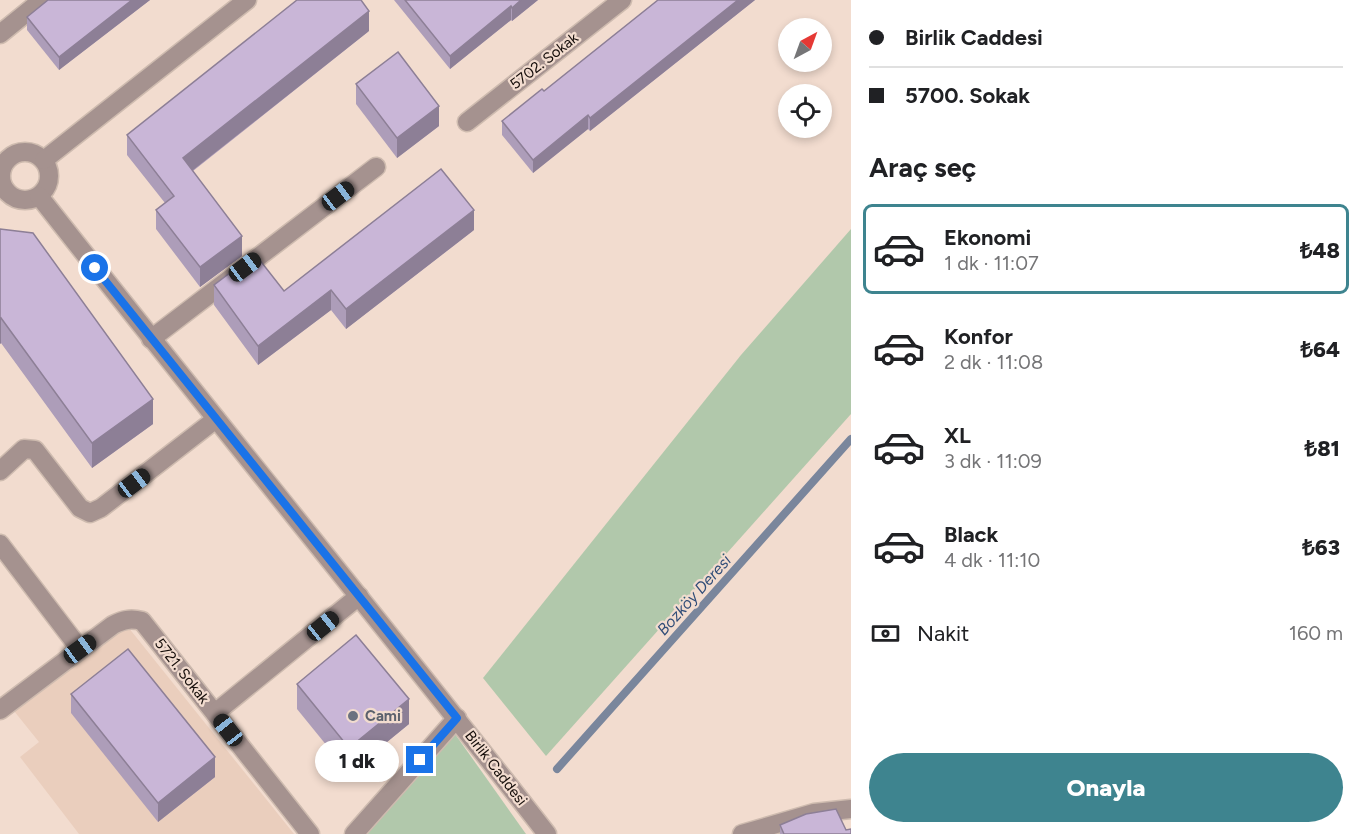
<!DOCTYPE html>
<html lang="tr">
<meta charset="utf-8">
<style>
:root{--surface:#fff;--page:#f6f6f6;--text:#202124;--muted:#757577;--line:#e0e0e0;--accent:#3e848f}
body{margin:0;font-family:Figtree,sans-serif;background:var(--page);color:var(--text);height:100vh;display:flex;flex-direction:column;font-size:22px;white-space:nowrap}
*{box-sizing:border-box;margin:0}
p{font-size:20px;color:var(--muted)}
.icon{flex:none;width:33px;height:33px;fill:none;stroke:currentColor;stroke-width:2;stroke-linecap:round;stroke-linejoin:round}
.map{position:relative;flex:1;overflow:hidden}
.sheet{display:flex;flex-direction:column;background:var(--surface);width:510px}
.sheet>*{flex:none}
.guide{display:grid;align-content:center;height:132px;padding:0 18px;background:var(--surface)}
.needle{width:39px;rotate:41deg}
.controls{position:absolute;left:778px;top:18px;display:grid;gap:12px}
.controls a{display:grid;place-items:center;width:54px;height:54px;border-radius:50%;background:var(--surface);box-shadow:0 3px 9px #0003;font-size:30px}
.end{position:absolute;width:27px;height:27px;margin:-14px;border:8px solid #1a73e8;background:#fff;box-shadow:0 0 0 3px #fff}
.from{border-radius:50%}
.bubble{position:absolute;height:42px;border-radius:21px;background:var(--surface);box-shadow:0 3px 9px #0003;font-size:20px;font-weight:800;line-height:42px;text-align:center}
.car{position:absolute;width:18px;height:36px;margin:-18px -9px;border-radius:8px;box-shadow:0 0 4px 2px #0007;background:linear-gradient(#222 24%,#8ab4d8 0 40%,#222 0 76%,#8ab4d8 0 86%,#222 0)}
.guide b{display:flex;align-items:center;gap:21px;height:57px;font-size:22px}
.guide b+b{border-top:2px solid var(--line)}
.guide i{width:15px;height:15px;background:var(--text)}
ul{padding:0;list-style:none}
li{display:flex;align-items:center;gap:18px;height:90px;margin:0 12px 9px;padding:0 6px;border:3px solid transparent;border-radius:9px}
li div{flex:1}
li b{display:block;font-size:22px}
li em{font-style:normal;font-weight:800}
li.on{border-color:var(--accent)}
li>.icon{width:54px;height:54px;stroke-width:1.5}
h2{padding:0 18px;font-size:27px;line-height:72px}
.pay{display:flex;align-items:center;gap:15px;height:66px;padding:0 18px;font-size:22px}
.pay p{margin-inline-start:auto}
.button{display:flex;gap:12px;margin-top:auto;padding:12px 18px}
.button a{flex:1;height:69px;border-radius:36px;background:var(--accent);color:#fff;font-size:24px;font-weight:800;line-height:69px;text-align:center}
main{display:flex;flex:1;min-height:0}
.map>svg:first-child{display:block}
</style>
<main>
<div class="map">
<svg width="851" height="834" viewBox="0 0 851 834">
<rect width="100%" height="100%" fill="#f2dccf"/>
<path fill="#eacebd" d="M124,622L294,834H79L20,757L39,742L10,706Z"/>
<g fill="#b1c8ab">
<path d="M851,229V414L546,756L483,678L741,355Z"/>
<path d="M455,734L526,834H362Z"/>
</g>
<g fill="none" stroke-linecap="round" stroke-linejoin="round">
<path stroke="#7a869c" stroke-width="8" d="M557,769L851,439"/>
<g stroke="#cebbaf" stroke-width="21">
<g id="minor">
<path d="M0,34L42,0"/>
<path d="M467,122L622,0"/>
<circle cx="25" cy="176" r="24"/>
<path d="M44,160L247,0"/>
<path d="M39,196C207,410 380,620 547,834"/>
<path d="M151,339L376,167"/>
<path d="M0,471L24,449L35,450L80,508L90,513L101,508L216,419"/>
<path d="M0,544L80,649"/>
<path d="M0,710L113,625C123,620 130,618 142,621L310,834"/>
<path d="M215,713L359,596"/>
<path d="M354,834L457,718"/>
<path d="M742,834L814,813L851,809"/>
</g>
</g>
<use href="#minor" stroke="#a5928f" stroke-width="18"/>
</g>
<g fill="#ad9db9">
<path d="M48,0H150L59,70L27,30V17Z"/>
<path d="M394,0H538L512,21L511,20L450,69Z"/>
<path d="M658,0H755L590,131L588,129L533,173L502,135V121L544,91Z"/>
<path d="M369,31L193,171L242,256L200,287L156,229V210L165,203L127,155V135Z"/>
<path d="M356,84L439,126L397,158L356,104Z"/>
<path d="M0,229L153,424L92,468L1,343L0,344Z"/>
<path d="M474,230L346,329L331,310L258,365L214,305V285L284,291Z"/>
<path d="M297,684L409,724L349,773L297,709Z"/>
<path d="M71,694L215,777L158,822L71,713Z"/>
<path d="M780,825L846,830L851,834H780Z"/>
</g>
<g fill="#8d7f96">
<path d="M132,0H150L59,70V57Z"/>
<path d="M521,0H538L512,21V8Z"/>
<path d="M738,0H755L590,131V118Z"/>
<path d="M511,6V20L450,69V56Z"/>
<path d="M369,11V31L183,178V158Z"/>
<path d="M439,106V126L397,158V138Z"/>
<path d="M588,115V129L533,173V160Z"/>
<path d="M474,210V230L346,329V309Z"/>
<path d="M242,236V256L200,287V267Z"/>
<path d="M331,290V310L258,365V346Z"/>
<path d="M1,318V343L0,344V319Z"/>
<path d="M153,399V424L92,468V443Z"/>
<path d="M409,699V724L349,773V748Z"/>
<path d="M215,757V777L158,822V803Z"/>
</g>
<g fill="#c9b6d7" stroke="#8d7f96" stroke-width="1.5">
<path d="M48,0H132L59,57L27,17Z"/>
<path d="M297,0H361L369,11L183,158L242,236L200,267L156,210L174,196L127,135Z"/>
<path d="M405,0H521L512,8L511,6L450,56Z"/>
<path d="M658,0H738L590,118L588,115L533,160L502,121L542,89L544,91Z"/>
<path d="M398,52L439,106L397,138L356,84Z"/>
<path d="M441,169L474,210L346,309L331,290L258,346L214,285L255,254L284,291Z"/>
<path d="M0,229L33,233L153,399L92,443L1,318L0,319Z"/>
<path d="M356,635L409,699L349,748L297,684Z"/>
<path d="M128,649L215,757L158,803L71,694Z"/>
<path d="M836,809L846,830L851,829V834H784L780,825L806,814Z"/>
</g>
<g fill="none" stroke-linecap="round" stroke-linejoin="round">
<path stroke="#1a73e8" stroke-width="8" d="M95,268L457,718L420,760"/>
</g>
<circle fill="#6b7280" stroke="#f2dccf" stroke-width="2" cx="353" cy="716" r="6"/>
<g text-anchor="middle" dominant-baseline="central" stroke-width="4.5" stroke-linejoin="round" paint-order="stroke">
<g font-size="15" fill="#120b08" stroke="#f2dccf">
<text transform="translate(544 61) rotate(-38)">5702. Sokak</text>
<text transform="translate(182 671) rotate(52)">5721. Sokak</text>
<text transform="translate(496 768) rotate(52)">Birlik Caddesi</text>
</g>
<g font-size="15" font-weight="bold" fill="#5b616d" stroke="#f2dccf" text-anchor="start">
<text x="365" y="716">Cami</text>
</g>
<g font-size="16" font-style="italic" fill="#314d78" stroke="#f2dccf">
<text transform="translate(694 595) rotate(-48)">Bozköy Deresi</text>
</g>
</g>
</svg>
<div class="controls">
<a><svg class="needle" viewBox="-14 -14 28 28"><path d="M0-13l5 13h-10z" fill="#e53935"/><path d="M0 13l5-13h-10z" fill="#757577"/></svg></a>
<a><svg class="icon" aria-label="locate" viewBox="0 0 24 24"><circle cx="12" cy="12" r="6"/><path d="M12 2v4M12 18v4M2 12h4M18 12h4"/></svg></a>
</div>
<i class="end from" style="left:95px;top:268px"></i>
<i class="end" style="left:420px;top:760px"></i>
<div class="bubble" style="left:315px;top:740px;width:84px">1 dk</div>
<i class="car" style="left:338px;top:196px;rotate:53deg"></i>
<i class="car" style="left:245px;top:267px;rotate:53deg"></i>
<i class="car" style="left:134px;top:483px;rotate:53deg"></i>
<i class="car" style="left:323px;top:626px;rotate:51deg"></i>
<i class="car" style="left:80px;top:649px;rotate:54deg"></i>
<i class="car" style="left:228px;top:730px;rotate:322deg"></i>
</div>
<section class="sheet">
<div class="guide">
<b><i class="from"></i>Birlik Caddesi</b>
<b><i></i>5700. Sokak</b>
</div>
<h2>Araç seç</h2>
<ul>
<li class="on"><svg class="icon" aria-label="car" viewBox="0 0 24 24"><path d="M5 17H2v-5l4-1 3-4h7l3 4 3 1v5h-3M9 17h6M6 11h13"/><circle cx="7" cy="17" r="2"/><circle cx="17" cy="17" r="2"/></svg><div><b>Ekonomi</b><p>1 dk · 11:07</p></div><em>₺48</em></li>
<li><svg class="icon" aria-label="car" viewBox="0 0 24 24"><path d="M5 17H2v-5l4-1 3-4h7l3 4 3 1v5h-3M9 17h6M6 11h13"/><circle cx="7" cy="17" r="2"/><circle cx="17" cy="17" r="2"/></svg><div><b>Konfor</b><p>2 dk · 11:08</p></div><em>₺64</em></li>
<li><svg class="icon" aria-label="car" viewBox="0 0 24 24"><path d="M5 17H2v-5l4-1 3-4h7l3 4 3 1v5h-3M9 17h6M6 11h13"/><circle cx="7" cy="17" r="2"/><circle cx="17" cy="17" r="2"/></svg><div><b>XL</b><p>3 dk · 11:09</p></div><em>₺81</em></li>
<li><svg class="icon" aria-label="car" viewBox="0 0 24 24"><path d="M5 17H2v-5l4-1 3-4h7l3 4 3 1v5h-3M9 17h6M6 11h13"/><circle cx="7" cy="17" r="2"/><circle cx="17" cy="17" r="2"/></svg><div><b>Black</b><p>4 dk · 11:10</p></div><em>₺63</em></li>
</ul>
<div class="pay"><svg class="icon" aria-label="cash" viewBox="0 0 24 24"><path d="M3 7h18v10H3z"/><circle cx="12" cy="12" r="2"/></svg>Nakit<p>160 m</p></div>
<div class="button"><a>Onayla</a></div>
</section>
</main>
